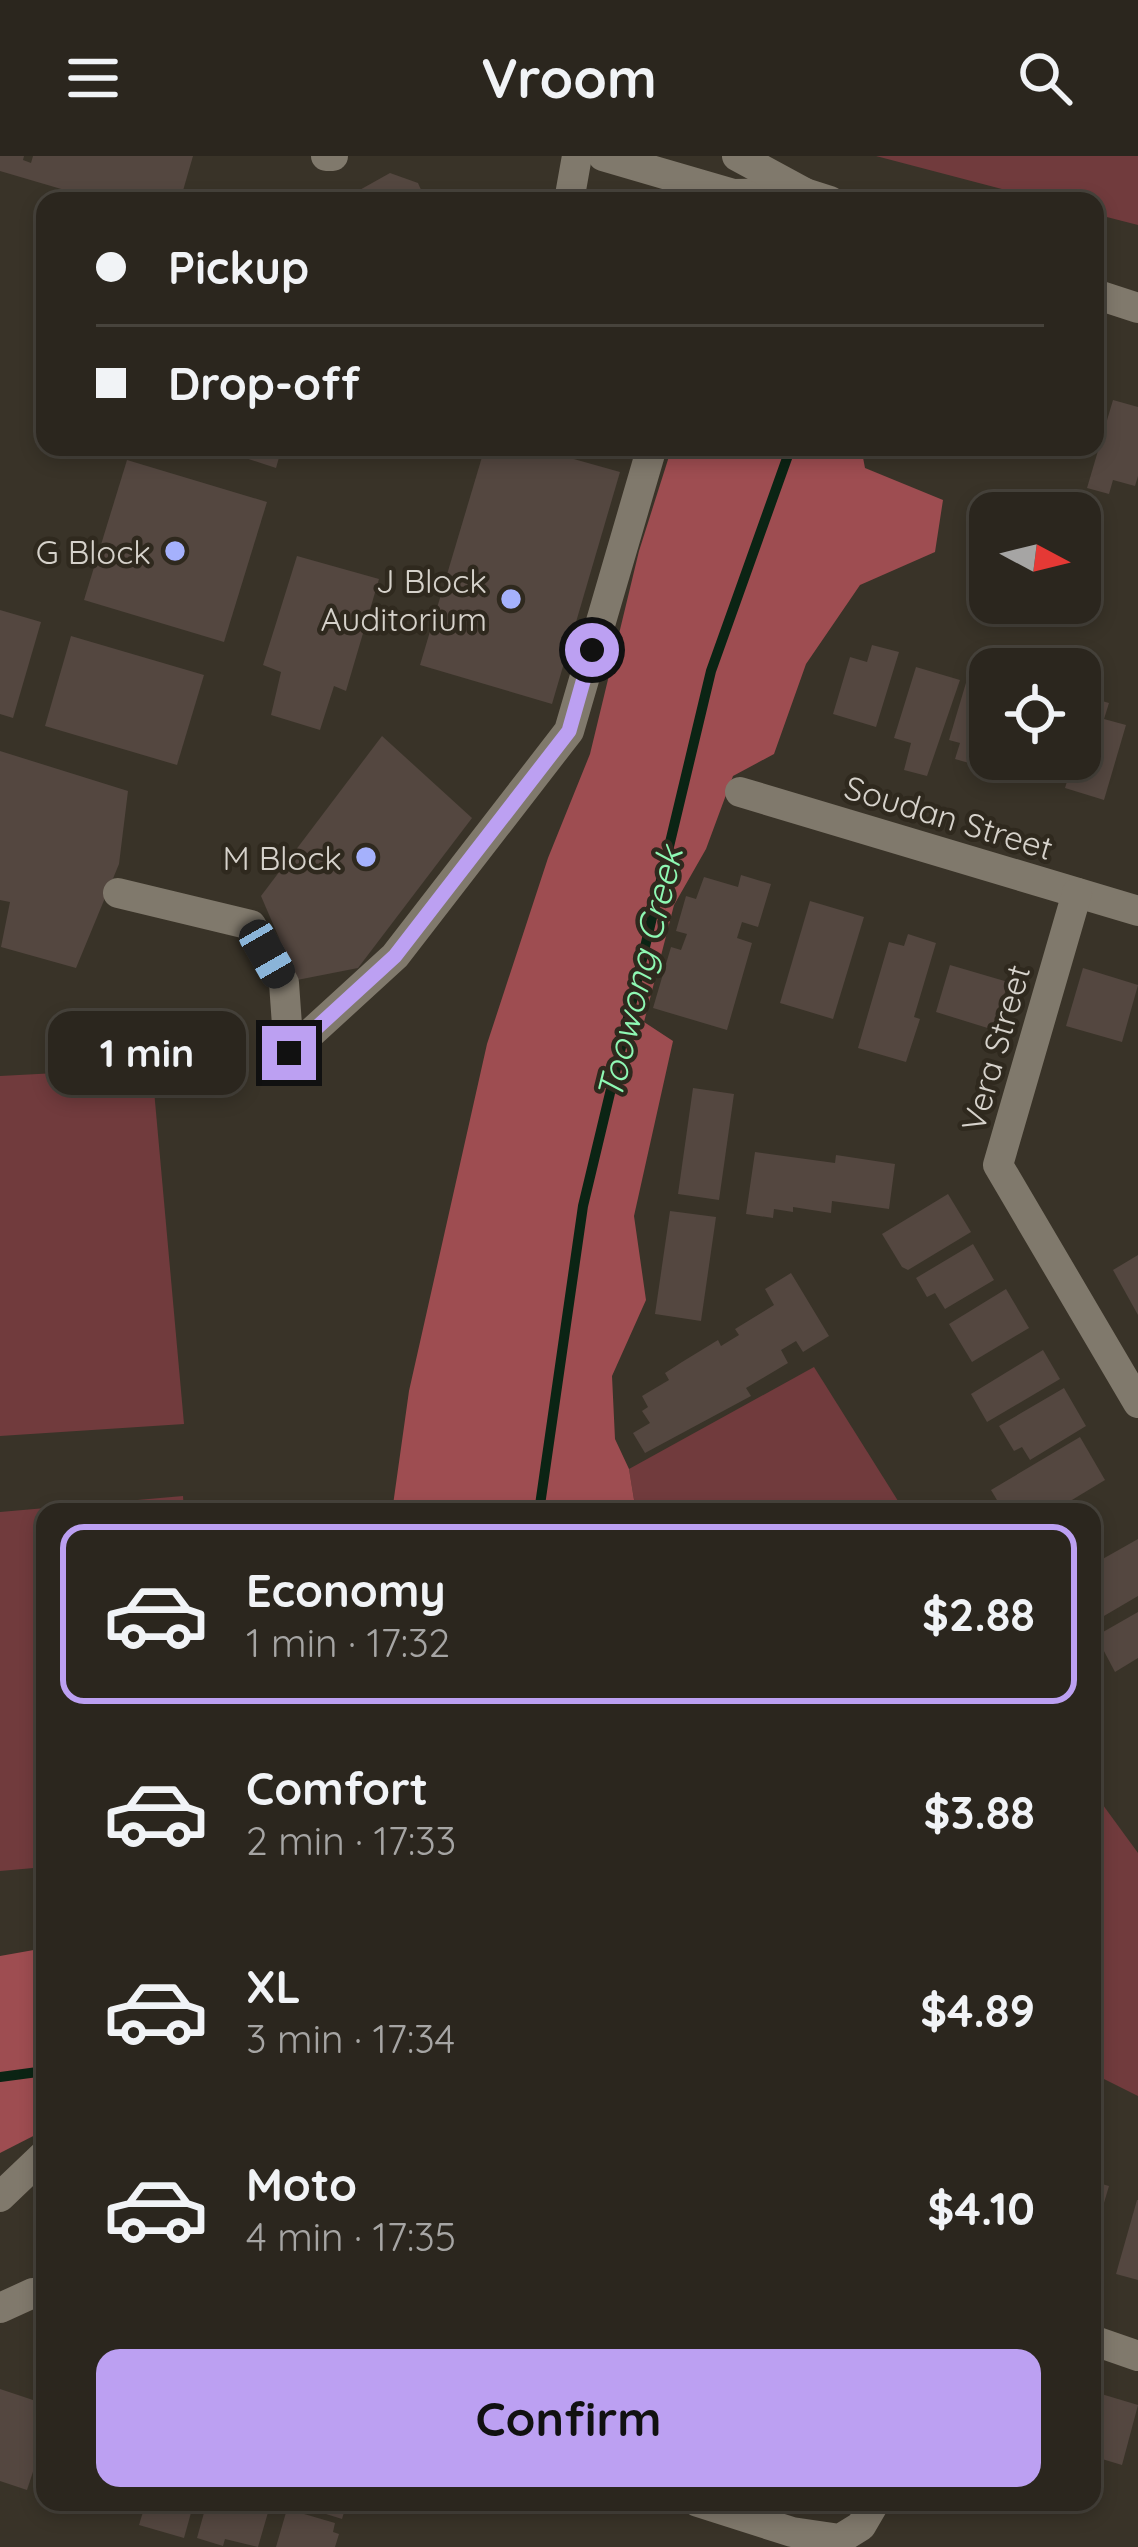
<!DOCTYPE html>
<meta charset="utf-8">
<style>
:root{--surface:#2b261e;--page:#332e27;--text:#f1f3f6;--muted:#a6a5a4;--line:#47433c;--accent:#bca0f2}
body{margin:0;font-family:Quicksand,sans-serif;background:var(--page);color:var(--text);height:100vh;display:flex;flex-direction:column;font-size:45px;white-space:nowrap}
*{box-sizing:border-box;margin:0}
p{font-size:39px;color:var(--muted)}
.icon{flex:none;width:66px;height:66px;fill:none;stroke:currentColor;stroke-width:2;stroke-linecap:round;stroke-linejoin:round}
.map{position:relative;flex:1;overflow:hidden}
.panel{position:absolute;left:36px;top:1347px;width:1065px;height:1008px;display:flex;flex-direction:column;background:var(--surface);border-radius:24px;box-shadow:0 6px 18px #0003,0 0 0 3px var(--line)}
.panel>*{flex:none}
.hud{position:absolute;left:36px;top:36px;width:1068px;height:264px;border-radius:24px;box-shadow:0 6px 18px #0003,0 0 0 3px var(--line);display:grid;align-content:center;height:264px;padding:0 60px;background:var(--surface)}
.needle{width:78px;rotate:97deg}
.fabs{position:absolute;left:969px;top:336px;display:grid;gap:24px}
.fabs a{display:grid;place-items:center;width:132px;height:132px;border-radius:24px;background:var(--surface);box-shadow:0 6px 18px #0003,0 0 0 3px var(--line);font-size:60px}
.end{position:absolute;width:54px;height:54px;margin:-27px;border:15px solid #bca0f2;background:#111;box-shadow:0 0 0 6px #111}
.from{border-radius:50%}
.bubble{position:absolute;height:84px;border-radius:24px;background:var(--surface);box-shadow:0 6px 18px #0003,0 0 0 3px var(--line);font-size:39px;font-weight:700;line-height:84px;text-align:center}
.car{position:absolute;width:36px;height:72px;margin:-36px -18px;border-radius:15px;box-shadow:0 0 9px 3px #0007;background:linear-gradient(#222 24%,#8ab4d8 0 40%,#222 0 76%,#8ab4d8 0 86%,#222 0)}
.hud b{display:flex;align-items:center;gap:42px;height:114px;font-size:45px}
.hud b+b{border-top:3px solid var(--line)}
.hud i{width:30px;height:30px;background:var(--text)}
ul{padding:21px 0 0;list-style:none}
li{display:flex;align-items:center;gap:36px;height:180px;margin:0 24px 18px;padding:0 36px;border:6px solid transparent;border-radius:24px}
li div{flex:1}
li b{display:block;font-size:45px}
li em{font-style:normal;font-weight:700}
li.on{border-color:var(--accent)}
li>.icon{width:108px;height:108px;stroke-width:1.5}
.action{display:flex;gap:24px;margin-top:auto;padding:24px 60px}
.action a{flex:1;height:138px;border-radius:24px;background:var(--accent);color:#111;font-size:48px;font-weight:700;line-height:138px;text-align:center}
header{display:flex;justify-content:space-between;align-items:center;height:156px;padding:0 60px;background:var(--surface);font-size:54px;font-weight:700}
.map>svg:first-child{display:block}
</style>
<header><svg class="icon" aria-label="menu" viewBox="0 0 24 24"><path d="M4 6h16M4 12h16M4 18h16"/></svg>Vroom<svg class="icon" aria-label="search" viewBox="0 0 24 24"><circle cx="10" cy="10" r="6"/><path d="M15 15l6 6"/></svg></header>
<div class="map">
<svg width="1138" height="2391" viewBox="0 0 1138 2391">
<rect width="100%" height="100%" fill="#393328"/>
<g fill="#713b3d">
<path d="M876,0H1138V69L1095,58V45H1047Z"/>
<path d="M152,912L184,1268L0,1280V920Z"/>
<path d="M814,1211L905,1356H636L629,1313Z"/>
<path d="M183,1340L184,1356H45V1711L0,1715V1356Z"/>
<path d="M1092,1634L1138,1697V1940L1092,1917Z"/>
</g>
<g fill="#9e4d51">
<path d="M672,291H861L865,312L943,344L935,396L860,429L806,508L774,598L733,620L706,693L674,749L644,866L673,885L634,1060L646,1144L612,1220L615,1283L629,1313L636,1356H392L409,1235L487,888L548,702L590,598L639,395Z"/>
<path d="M45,1792V1974L0,1997V1800Z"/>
</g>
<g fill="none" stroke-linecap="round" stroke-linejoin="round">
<g stroke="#0b2414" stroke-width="10">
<path d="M539,1356L583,1050L711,515L791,291"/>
<path d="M0,1921L45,1915"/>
</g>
</g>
<g fill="#544740">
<path d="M0,0H24L23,4L31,7L33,0H193L180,45H102L0,15Z"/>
<path d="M390,17L418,27L426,45H340Z"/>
<path d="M1113,244L1138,251V320L1135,330L1113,324L1109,338L1087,332Z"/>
<path d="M212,291H282L276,312Z"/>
<path d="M485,291H531L620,316L552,548L420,509Z"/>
<path d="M127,304L267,346L224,486L84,444Z"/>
<path d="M297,400L379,423L346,535L334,530L320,574L271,559L281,516L263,509Z"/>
<path d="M0,454L41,466L13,562L0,558Z"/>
<path d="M71,480L204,519L177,609L45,570Z"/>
<path d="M872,489L899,496L876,571L833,558L850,501L867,506Z"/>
<path d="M971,510L990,516V603H997L993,614L955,603L960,587L949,584Z"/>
<path d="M916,511L960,524L927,620L904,614L911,587L894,582Z"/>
<path d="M1085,540L1109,547L1104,563L1126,569L1104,644L1065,632L1074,603H1080V558Z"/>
<path d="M382,580L472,662L358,812L297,824L261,740Z"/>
<path d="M0,595L128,635L119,708L76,812L1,791L10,746L0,744Z"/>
<path d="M1003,603H1061L1056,620Z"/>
<path d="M741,719L771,728L758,771L742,766L737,782L752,787L727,874L653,852L671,791L681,794L687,778L676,775L686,740L696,743L704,721L738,731Z"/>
<path d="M810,745L864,761L833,863L780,847Z"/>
<path d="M908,778L936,787L914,861L920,863L906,906L858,892L889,786L904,790Z"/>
<path d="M950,809L1008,826L994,874L936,856Z"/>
<path d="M1083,812L1138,829L1122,886L1066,870Z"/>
<path d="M693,932L734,938L719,1044L678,1038Z"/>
<path d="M755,996L835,1007L836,999L895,1008L889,1053L832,1045L831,1057L793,1051V1056L774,1053L773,1062L746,1058Z"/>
<path d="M948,1038L971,1076L908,1114L902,1111L882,1078Z"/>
<path d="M670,1055L716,1061L701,1165L655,1158Z"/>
<path d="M973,1088L994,1124L945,1153L935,1137L927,1141L916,1122Z"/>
<path d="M1138,1099V1159L1113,1114Z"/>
<path d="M791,1117L829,1180L803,1196L796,1185L781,1194L788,1207L746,1232L751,1240L645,1297L633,1277L650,1267L642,1255L648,1251L642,1240L669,1224L665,1217L682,1206L718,1184L721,1190L739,1179L735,1173L774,1149L765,1133Z"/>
<path d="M1006,1133L1029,1172L972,1206L949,1168Z"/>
<path d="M1043,1194L1060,1223L987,1266L971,1238Z"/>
<path d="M1064,1232L1086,1270L1030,1304L1022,1291L1014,1295L999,1270Z"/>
<path d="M1080,1281L1105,1324L1052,1356H1004L991,1334Z"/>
<path d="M1138,1383V1440L1092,1467V1409Z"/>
<path d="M1138,1456V1502L1115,1516L1096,1480Z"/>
<path d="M1092,2025L1109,2030L1093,2084H1092Z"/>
<path d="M1137,2044H1138V2124L1116,2118Z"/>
<path d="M0,2233L45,2248V2279L27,2334L0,2325Z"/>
<path d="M1098,2237L1138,2249L1122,2309L1092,2300V2256Z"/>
<path d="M146,2346H194L184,2382L139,2369Z"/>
<path d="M207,2346H271L258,2391L225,2383L223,2390L197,2382Z"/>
<path d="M309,2346H347L342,2363L307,2352Z"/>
<path d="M287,2353L335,2367L333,2376L339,2378L335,2391H276Z"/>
</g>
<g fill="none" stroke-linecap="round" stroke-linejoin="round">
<g stroke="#80796c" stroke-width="30">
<path d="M326,0H333"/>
<path d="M603,0L733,38L805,37"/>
<path d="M737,0L805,37L830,45"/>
<path d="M569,45L577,0"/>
<path d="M1095,138L1138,152"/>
<path d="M740,636L1138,755"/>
<path d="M118,737L251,769L284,827L289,897"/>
<path d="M1077,737L998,1009L1138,1247"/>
<path d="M289,897L395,800L569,575L652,291"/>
<path d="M0,2041L45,1998"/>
<path d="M0,2152L33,2137L45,2139"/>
<path d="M1092,2184L1138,2200"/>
<path d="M698,2346L792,2376L840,2383L861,2370L875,2346"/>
</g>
</g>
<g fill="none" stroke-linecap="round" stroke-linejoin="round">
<path stroke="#bca0f2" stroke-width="15" d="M289,897L395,800L569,575L592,494"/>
</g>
<g fill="#a5b1fc" stroke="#2f291e" stroke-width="4.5">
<circle cx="175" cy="395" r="12"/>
<circle cx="511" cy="443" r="12"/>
<circle cx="366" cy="701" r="12"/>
</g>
<g text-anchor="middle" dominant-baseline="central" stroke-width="9" stroke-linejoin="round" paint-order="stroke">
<g font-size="33" fill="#d6d2cb" stroke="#2f291e" text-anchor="end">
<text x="151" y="395">G Block</text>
<text x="487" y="424">J Block<tspan x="487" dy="38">Auditorium</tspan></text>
<text x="342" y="701">M Block</text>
</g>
<g font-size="33" fill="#d6d2cb" stroke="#2f291e">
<text transform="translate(949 661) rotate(17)">Soudan Street</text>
<text transform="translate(995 892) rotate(-74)">Vera Street</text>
</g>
<g font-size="36" font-style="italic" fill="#8ef8b3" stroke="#2f291e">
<text transform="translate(639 817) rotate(-76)">Toowong Creek</text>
</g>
</g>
</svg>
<div class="fabs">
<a><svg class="needle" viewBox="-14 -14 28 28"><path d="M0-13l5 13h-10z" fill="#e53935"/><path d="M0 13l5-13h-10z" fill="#a6a5a4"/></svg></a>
<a><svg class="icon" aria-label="locate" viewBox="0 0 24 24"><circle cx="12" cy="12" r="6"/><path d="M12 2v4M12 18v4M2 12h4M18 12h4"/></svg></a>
</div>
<i class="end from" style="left:592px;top:494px"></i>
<i class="end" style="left:289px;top:897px"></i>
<div class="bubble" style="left:48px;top:855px;width:198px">1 min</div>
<i class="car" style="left:267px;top:798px;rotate:150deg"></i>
<div class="hud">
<b><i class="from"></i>Pickup</b>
<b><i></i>Drop-off</b>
</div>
<section class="panel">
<ul>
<li class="on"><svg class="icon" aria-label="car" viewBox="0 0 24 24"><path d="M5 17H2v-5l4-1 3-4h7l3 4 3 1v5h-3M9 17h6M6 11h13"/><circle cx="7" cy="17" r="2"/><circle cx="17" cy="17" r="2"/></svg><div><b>Economy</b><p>1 min · 17:32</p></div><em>$2.88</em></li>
<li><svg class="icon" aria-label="car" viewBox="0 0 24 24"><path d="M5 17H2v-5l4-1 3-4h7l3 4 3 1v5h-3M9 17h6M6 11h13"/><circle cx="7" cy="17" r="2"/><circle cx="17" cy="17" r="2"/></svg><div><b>Comfort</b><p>2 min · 17:33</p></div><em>$3.88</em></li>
<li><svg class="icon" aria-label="car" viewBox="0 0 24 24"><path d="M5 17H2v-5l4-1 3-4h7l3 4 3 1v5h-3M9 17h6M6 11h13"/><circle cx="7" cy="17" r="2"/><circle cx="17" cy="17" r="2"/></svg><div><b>XL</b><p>3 min · 17:34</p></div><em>$4.89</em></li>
<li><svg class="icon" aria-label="car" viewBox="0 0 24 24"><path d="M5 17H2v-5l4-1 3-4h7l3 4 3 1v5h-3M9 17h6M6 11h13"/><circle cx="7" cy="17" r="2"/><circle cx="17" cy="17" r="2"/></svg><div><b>Moto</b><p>4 min · 17:35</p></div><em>$4.10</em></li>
</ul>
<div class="action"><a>Confirm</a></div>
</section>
</div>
